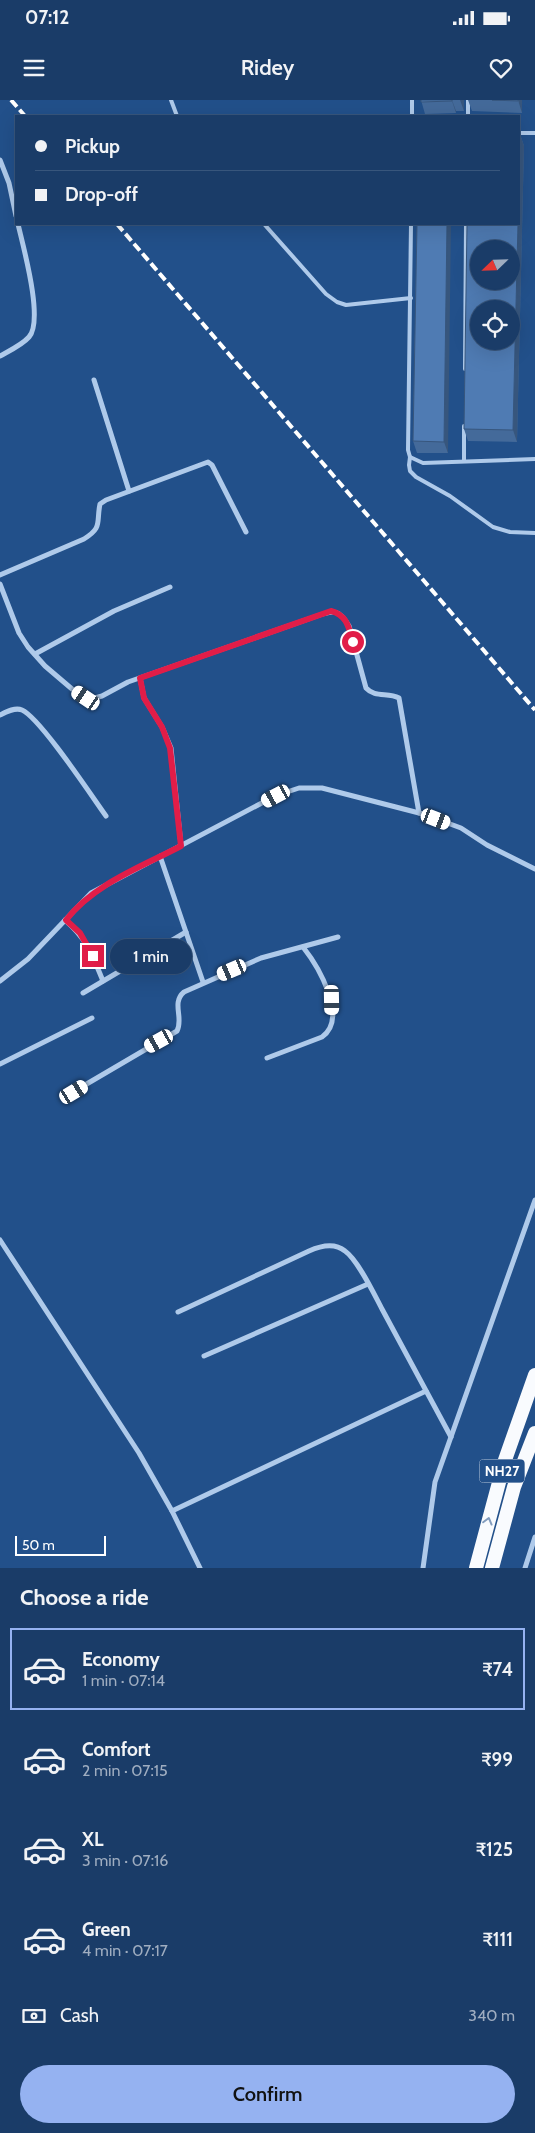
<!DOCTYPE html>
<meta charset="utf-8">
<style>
:root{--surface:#1a3c68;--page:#274771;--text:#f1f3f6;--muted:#9fadc0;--line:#38567c;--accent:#95b2f1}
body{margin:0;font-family:Cabin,sans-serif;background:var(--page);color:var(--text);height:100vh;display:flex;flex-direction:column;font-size:19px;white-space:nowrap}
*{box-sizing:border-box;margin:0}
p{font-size:16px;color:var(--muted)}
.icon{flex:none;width:28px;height:28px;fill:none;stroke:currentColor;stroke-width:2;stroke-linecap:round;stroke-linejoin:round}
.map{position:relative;height:1468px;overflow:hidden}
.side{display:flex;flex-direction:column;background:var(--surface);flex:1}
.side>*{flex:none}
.guide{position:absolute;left:15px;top:15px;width:505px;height:110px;border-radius:0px;box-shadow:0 5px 20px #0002,0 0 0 1px var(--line);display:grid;align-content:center;height:110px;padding:0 20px;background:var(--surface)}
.needle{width:32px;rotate:247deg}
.buttons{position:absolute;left:470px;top:140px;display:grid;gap:10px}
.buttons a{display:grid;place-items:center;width:50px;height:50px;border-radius:50%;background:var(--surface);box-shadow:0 5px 20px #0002,0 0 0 1px var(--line);font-size:25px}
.scale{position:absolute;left:15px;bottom:12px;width:91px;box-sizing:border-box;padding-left:5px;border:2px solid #fff;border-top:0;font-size:14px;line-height:18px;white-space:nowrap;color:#fff;-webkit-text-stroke:4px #22508a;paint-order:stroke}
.end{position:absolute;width:22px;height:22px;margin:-11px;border:6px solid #e11d48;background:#fff;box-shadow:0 0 0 2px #fff}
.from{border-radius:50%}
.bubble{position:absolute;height:35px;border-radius:18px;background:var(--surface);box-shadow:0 5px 20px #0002,0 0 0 1px var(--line);font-size:16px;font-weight:600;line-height:35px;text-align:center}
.car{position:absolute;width:15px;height:30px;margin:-15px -8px;border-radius:6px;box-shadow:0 0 4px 1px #0007;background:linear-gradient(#fff 24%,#345 0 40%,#fff 0 76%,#345 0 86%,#fff 0)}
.guide b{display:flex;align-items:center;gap:18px;height:48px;font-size:19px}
.guide b+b{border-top:1px solid var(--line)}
.guide i{width:12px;height:12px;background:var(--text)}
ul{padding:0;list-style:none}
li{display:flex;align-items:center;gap:15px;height:82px;margin:0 10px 8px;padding:0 10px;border:2px solid transparent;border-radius:0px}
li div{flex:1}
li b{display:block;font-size:19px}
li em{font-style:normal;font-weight:600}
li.active{border-color:var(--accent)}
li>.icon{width:45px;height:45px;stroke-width:1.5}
h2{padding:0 20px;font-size:22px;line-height:60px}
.pay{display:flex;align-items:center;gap:12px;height:55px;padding:0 20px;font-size:19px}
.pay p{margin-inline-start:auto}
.button{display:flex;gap:10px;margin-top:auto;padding:10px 20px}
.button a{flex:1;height:58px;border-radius:30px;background:var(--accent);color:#111;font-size:20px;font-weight:600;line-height:58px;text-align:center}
.status{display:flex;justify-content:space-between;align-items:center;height:35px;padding:0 25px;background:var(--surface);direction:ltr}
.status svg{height:14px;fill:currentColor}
header{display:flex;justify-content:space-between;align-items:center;height:65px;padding:0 20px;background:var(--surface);font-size:22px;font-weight:600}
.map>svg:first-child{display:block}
</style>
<div class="status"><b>07:12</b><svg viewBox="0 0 49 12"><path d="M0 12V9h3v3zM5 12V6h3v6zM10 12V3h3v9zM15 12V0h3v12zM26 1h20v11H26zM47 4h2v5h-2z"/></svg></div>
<header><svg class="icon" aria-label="menu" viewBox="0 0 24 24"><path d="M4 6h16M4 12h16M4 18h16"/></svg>Ridey<svg class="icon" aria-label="heart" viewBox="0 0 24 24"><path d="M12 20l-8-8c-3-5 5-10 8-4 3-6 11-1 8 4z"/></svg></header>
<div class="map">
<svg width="535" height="1468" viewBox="0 0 535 1468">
<rect width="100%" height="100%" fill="#22508a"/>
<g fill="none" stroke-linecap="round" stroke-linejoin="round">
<g stroke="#afcaea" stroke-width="4">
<path d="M171,0L177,16"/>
<path d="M412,16V0"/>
<path d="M468,16V0"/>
<path d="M519,33H535"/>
<path d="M264,124L326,194L337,202L346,205L411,198"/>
<path d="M411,124L408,350L410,357L423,363L535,359"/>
<path d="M465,269L466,124"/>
<path d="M410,357L409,365L410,371L416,377L450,396L493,427L510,432L535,433"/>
<path d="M464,361V326"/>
</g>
<g stroke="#afcaea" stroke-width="5">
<path d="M0,60L9,83L16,116"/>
<path d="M0,256C9,251 22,245 29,237C44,220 23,146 18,124"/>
<path d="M94,280L129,391"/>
<path d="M0,475L84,439C103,427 96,423 100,404L106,400L208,362L212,365L246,432"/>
<path d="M0,484L19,533L28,547L45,566L72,589L91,599L102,596L128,582L317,516C334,510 339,509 349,526L366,588C375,598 388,592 399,598L419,713"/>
<path d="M35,554L114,511L170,487"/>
<path d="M140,578L144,598L162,627L171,648L181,745"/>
<path d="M0,615C6,612 15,607 22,610C40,618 91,695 106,716"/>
<path d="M160,756L203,882"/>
<path d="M65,820C88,840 92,855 103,881"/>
<path d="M0,881L28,859L91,793L275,696L299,688H322L423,714L461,728L487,745L535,769"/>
<path d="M83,893L186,832"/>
<path d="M267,958L322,937C349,918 318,866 303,847"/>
<path d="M0,964L92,918"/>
<path d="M73,992L177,931C184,918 171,903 184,892L261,858L338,837"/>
<path d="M0,1140L139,1353L172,1411L200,1468"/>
<path d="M178,1212L309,1151C320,1146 334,1142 345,1151C358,1160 374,1194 382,1209C405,1251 428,1294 451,1337"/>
<path d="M204,1256L368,1184"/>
<path d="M172,1411L426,1291"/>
<path d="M423,1468L435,1382L535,1100"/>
<path d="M525,1468L535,1437"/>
</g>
<g stroke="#f9fbfe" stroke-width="14">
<path d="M476,1468L505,1360L535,1275"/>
<path d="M492,1468L514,1387L535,1333"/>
</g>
<g stroke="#fff" stroke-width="4" stroke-dasharray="9 4" stroke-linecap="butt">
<path d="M11,0L25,16"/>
<path d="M117,124L535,610"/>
</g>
</g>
<g fill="#446a9a">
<path d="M421,0H464V11H456V13L425,14Z"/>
<path d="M468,0H522V13L472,11Z"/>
<path d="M520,34L524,46L517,342L468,341L464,329Z"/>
<path d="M417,124L448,353H417L413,341Z"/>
</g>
<g fill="#37567d">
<path d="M452,0L456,11V13L452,1Z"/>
<path d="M460,0H464V11Z"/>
<path d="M518,0H522V13Z"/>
<path d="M520,34L524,46L517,342L513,330L518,124H519Z"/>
<path d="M447,124H451L448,353L444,342Z"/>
</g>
<g fill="#4f7bb3" stroke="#37567d" fill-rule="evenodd">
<path d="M421,0H452V1L421,2Z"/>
<path d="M492,0H518V1Z"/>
<path d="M519,34H520L519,90Z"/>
<path d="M417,124H447L444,342L413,341Z"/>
<path d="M467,124H518L513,330L464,329ZM479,149H511V181H479ZM479,209H511V241H479Z"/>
</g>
<defs><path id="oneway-chevron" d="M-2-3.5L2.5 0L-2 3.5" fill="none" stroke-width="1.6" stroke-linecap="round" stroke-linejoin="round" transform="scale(1.25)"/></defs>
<use stroke="#839dbe" href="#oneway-chevron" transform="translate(488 1421) rotate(-75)"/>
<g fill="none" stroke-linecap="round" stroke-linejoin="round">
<path stroke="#e11d48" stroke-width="6" d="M93,856L80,833L66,820C94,784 141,767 181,746L170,648L162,627L144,598L140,578L331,511C347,515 349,528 353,542"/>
</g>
<g text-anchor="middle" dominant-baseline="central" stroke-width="4" stroke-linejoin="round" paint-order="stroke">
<rect fill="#22508a" stroke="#bdcadc" stroke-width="1" x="479.5" y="1359.5" width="45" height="23" rx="4"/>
<g font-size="14" font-weight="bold" fill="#fff">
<text x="502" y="1371">NH27</text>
</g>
</g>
</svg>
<div class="buttons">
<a><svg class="needle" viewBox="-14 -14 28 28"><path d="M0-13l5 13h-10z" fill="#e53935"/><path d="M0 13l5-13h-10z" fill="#9fadc0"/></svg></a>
<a><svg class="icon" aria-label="locate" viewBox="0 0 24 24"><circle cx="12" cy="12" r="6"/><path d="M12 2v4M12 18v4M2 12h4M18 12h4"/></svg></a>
</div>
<div class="scale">50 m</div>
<i class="end from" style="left:353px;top:542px"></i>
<i class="end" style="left:93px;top:856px"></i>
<div class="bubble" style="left:110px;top:839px;width:82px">1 min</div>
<i class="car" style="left:86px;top:598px;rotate:304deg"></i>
<i class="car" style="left:276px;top:696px;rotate:242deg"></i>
<i class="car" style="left:436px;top:719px;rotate:111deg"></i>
<i class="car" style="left:232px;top:870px;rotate:247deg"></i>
<i class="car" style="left:332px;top:900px;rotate:179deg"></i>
<i class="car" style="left:159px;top:941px;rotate:241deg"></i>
<i class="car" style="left:74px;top:992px;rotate:59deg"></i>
<div class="guide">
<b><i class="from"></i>Pickup</b>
<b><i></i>Drop-off</b>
</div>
</div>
<section class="side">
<h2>Choose a ride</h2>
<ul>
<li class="active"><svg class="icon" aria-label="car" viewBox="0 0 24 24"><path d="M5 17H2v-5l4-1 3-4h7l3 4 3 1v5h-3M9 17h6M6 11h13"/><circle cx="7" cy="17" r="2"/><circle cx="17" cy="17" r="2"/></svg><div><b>Economy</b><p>1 min · 07:14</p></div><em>₹74</em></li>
<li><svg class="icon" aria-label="car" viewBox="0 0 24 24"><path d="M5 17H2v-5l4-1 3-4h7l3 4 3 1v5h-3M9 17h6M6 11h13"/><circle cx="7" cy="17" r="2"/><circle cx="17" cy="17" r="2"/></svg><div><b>Comfort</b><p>2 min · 07:15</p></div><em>₹99</em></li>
<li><svg class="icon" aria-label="car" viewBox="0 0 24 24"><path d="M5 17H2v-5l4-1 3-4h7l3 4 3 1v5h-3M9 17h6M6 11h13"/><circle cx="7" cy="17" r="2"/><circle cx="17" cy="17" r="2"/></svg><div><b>XL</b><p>3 min · 07:16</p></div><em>₹125</em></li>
<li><svg class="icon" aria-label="car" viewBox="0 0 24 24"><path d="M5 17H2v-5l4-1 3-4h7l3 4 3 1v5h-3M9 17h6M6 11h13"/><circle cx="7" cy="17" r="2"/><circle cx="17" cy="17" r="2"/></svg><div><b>Green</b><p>4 min · 07:17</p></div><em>₹111</em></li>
</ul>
<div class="pay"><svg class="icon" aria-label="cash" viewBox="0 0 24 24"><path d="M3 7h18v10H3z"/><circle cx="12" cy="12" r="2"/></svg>Cash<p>340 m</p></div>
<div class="button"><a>Confirm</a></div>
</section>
